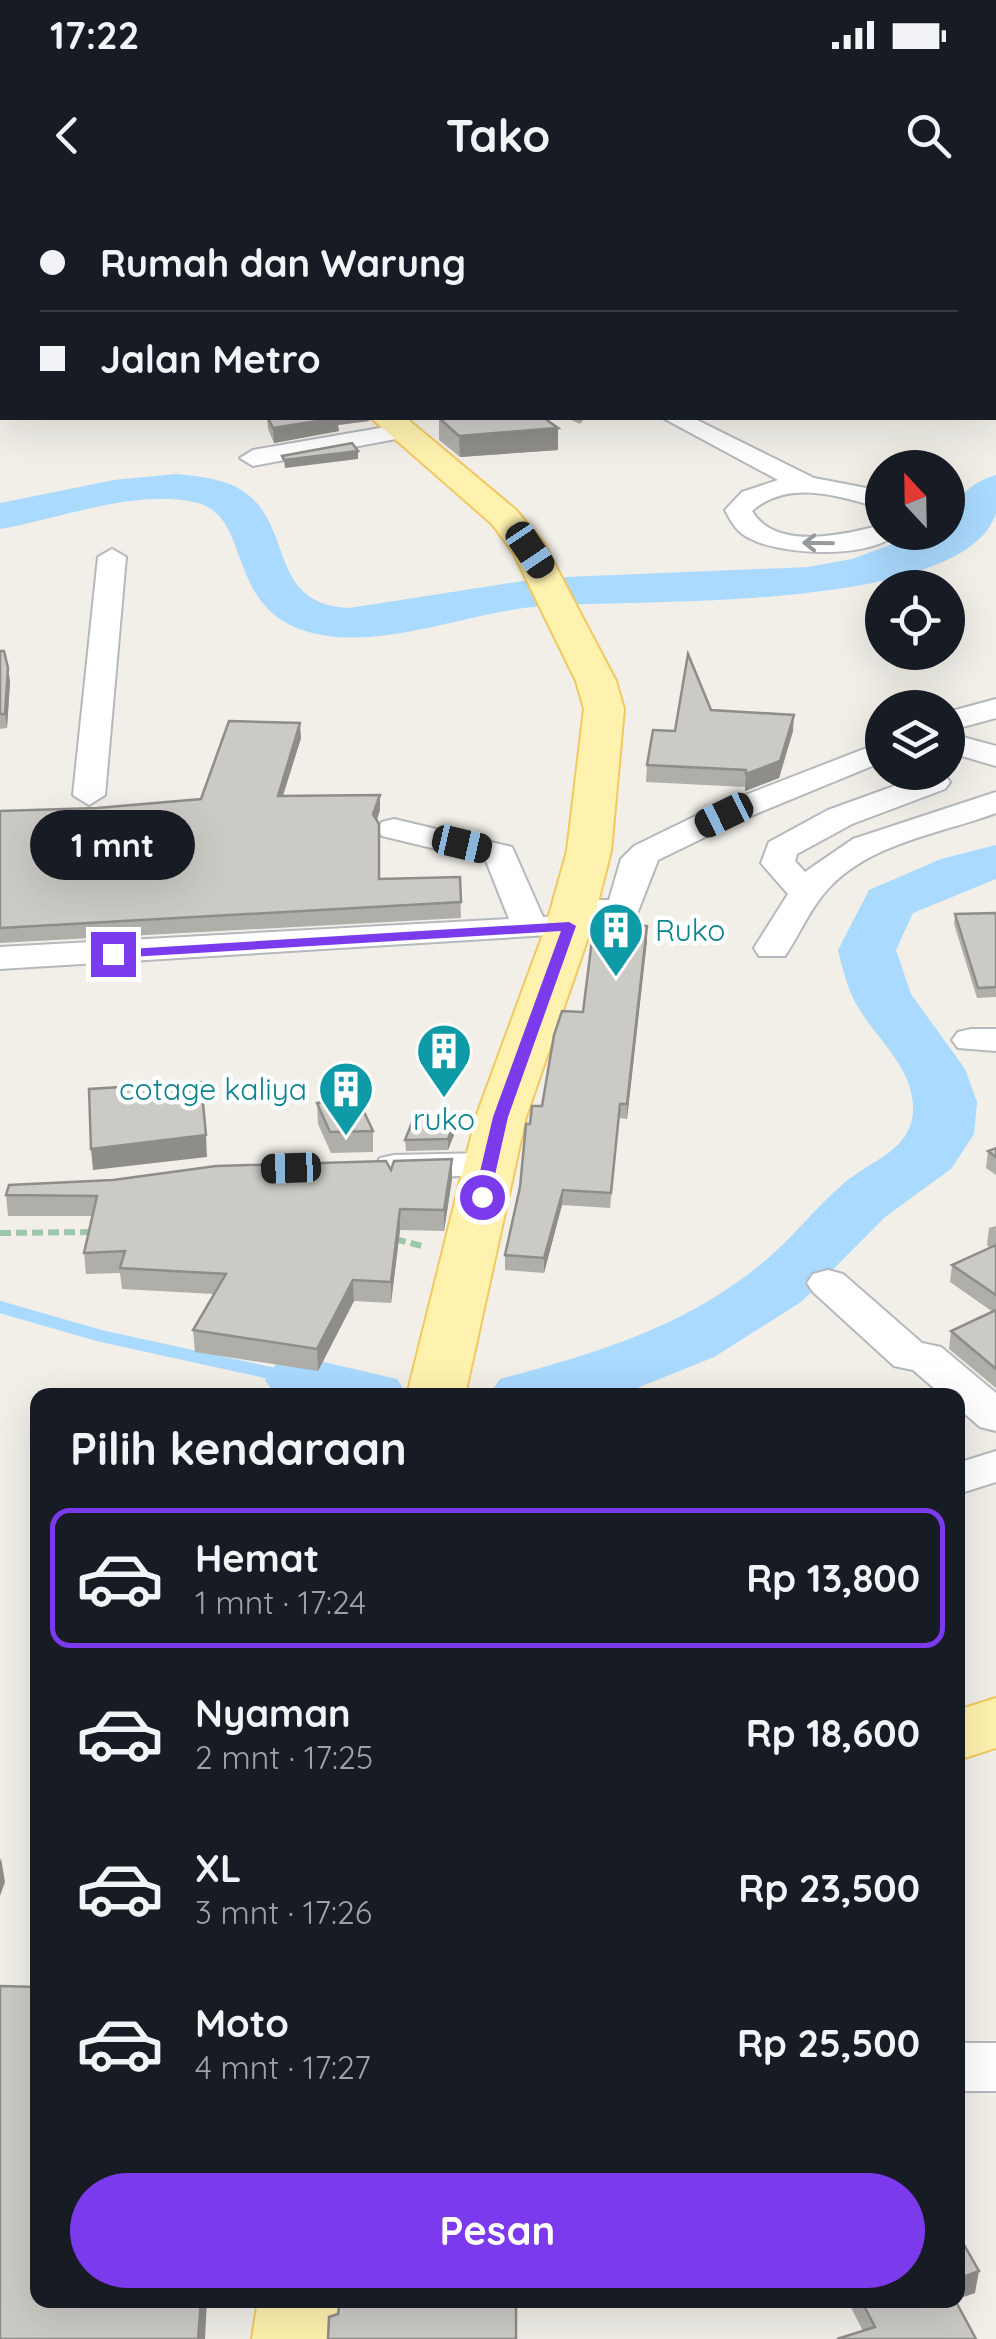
<!DOCTYPE html>
<html lang="id">
<meta charset="utf-8">
<style>
:root{--surface:#171b24;--page:#20242c;--text:#f1f3f6;--muted:#9ea1a6;--line:#363941;--accent:#7c3aed}
body{margin:0;font-family:Quicksand,sans-serif;background:var(--page);color:var(--text);height:100vh;display:flex;flex-direction:column;font-size:38px;white-space:nowrap}
*{box-sizing:border-box;margin:0}
p{font-size:32px;color:var(--muted)}
.icon{flex:none;width:55px;height:55px;fill:none;stroke:currentColor;stroke-width:2;stroke-linecap:round;stroke-linejoin:round}
.map{position:relative;flex:1;overflow:hidden}
.side{position:absolute;left:30px;top:1188px;width:935px;height:920px;display:flex;flex-direction:column;background:var(--surface);border-radius:20px;box-shadow:0 10px 40px #0002}
.side>*{flex:none}
.guide{position:absolute;left:0px;top:0px;width:998px;height:220px;box-shadow:0 10px 40px #0002;display:grid;align-content:center;height:220px;padding:0 40px;background:var(--surface)}
.needle{width:65px;rotate:338deg}
.buttons{position:absolute;left:865px;top:250px;display:grid;gap:20px}
.buttons a{display:grid;place-items:center;width:100px;height:100px;border-radius:50%;background:var(--surface);box-shadow:0 10px 40px #0002;font-size:50px}
.end{position:absolute;width:45px;height:45px;margin:-22px;border:12px solid #7c3aed;background:#fff;box-shadow:0 0 0 5px #fff}
.from{border-radius:50%}
.bubble{position:absolute;height:70px;border-radius:35px;background:var(--surface);box-shadow:0 10px 40px #0002;font-size:32px;font-weight:800;line-height:70px;text-align:center}
.car{position:absolute;width:30px;height:60px;margin:-30px -15px;border-radius:12px;box-shadow:0 0 8px 2px #0007;background:linear-gradient(#222 24%,#8ab4d8 0 40%,#222 0 76%,#8ab4d8 0 86%,#222 0)}
.guide b{display:flex;align-items:center;gap:35px;height:95px;font-size:38px}
.guide b+b{border-top:2px solid var(--line)}
.guide i{width:25px;height:25px;background:var(--text)}
ul{padding:0;list-style:none}
li{display:flex;align-items:center;gap:30px;height:140px;margin:0 20px 15px;padding:0 20px;border:5px solid transparent;border-radius:20px}
li div{flex:1}
li b{display:block;font-size:38px}
li em{font-style:normal;font-weight:800}
li.current{border-color:var(--accent)}
li>.icon{width:90px;height:90px;stroke-width:1.5}
h2{padding:0 40px;font-size:45px;line-height:120px}
.primary-button{display:flex;gap:20px;margin-top:auto;padding:20px 40px}
.primary-button a{flex:1;height:115px;border-radius:60px;background:var(--accent);color:#fff;font-size:40px;font-weight:800;line-height:115px;text-align:center}
.status{display:flex;justify-content:space-between;align-items:center;height:70px;padding:0 50px;background:var(--surface);direction:ltr}
.status svg{height:28px;fill:currentColor}
header{display:flex;justify-content:space-between;align-items:center;height:130px;padding:0 40px;background:var(--surface);font-size:45px;font-weight:800}
.map>svg:first-child{display:block}
</style>
<div class="status"><b>17:22</b><svg viewBox="0 0 49 12"><path d="M0 12V9h3v3zM5 12V6h3v6zM10 12V3h3v9zM15 12V0h3v12zM26 1h20v11H26zM47 4h2v5h-2z"/></svg></div>
<header><svg class="icon" aria-label="back" viewBox="0 0 24 24"><path d="M15 5l-7 7 7 7"/></svg>Tako<svg class="icon" aria-label="search" viewBox="0 0 24 24"><circle cx="10" cy="10" r="6"/><path d="M15 15l6 6"/></svg></header>
<div class="map">
<svg width="996" height="2139" viewBox="0 0 996 2139">
<rect width="100%" height="100%" fill="#f1efe8"/>
<g fill="none" stroke-linecap="round" stroke-linejoin="round">
<path stroke="#aadaff" stroke-width="12" d="M0,1107L101,1136L302,1180"/>
<g fill="#aadaff" fill-rule="evenodd">
<path d="M176,274C197,276 219,278 238,288C297,321 264,404 349,408L543,378L808,367L852,359L925,332H948C948,304 969,282 996,275C996,286 996,302 996,313C965,414 630,399 544,406C473,411 398,445 328,436C218,421 258,315 194,302C133,289 60,319 0,329V303L114,280Z"/>
<path d="M996,645V679L913,713L896,750L911,794L965,869L977,902L974,934L951,969L885,1017L801,1102L714,1157L620,1195H489L500,1179C594,1154 685,1127 761,1064C791,1040 814,1009 843,984C872,959 915,950 913,905C911,866 876,838 858,807C847,789 843,770 838,750L869,690L941,659Z"/>
<path d="M302,1157L397,1179L408,1195H275L265,1180L276,1164Z"/>
</g>
<g stroke="#b5b8bc" stroke-width="4">
<g id="minor">
<path d="M0,0H36L37,2H2V6Z"/>
<path d="M614,0H637L638,2H616Z"/>
<path d="M995,79L996,80V94L995,93Z"/>
<rect x="995" y="128" width="1" height="15"/>
<rect x="995" y="168" width="1" height="14"/>
<path d="M663,218H693L814,278L882,291V308C840,297 789,278 752,311C776,352 847,334 882,325V332H898C873,360 782,355 751,339C737,333 732,323 725,310L742,292L778,280Z"/>
<path d="M403,224L412,226L415,231L412,236L253,266L240,258L253,250Z"/>
<path d="M112,349L126,357L105,595L89,605L73,595L98,357Z"/>
<path d="M996,499V518L948,531V512Z"/>
<path d="M948,533L996,546V566L948,552Z"/>
<path d="M882,542V562L736,622L658,660L635,719L580,718L587,726L581,733L0,769V747L509,719L486,661L382,636L377,629L382,622L394,619L512,647L543,717L566,716L557,707L562,700H609L621,659L634,646L712,608Z"/>
<path d="M933,572L945,575L950,582L945,589L852,624L797,654L795,661L805,672L853,639L996,592V613C939,634 869,643 827,690C809,710 800,734 785,756H759L754,748L788,694L761,663L769,642L828,610Z"/>
<path d="M971,829H996V851L958,848L952,840L958,832Z"/>
<path d="M489,953L503,956L509,965L503,974L394,979L380,976L374,967L380,958L394,955Z"/>
<path d="M828,1070L843,1074L922,1143L941,1147L996,1193V1231L980,1227L958,1208V1195H942L913,1170L894,1166L813,1092L807,1083L813,1074Z"/>
<path d="M996,1251V1282L958,1294V1263Z"/>
<rect x="958" y="1843" width="38" height="48"/>
</g>
</g>
<g stroke="#f2c960" stroke-width="4">
<g id="major">
<path d="M105,0H132L133,2H107Z"/>
<rect x="995" y="153" width="1" height="18"/>
<path d="M371,218H406L516,310L543,342L616,481L624,509L611,651L592,726L526,917L465,1195H407L476,917L546,726L567,651L584,509L576,481L513,352L492,324Z"/>
<path d="M996,1498V1548L958,1560V1510Z"/>
<path d="M258,2100H340L336,2139H252Z"/>
</g>
</g>
<g stroke="#9cc7a9" stroke-width="6" stroke-dasharray="11 5" stroke-linecap="butt">
<path d="M0,1033L94,1032"/>
<path d="M395,1039L426,1047"/>
</g>
<use href="#minor" fill="#fff" fill-rule="evenodd"/>
<use href="#major" fill="#fff2af" fill-rule="evenodd"/>
</g>
<g fill="#afaea9">
<path d="M190,0H281L284,2H193Z"/>
<path d="M267,218H370L369,221L338,225L339,231L274,243L268,229Z"/>
<path d="M439,218L558,250L460,257L439,240Z"/>
<path d="M567,218H585L580,224Z"/>
<path d="M0,451L8,468L10,482L7,528L0,529Z"/>
<path d="M711,510L793,531L779,578L745,591V587L646,582L647,565L675,531Z"/>
<path d="M301,538L283,596L380,610L377,620L379,679L460,677L461,718L0,743V611L97,608L201,599Z"/>
<path d="M996,713V797L977,798L954,724L955,714Z"/>
<path d="M647,740L627,919L619,918L610,1008L562,1005L544,1073L505,1070V1055L520,987L530,924L542,906L583,812Z"/>
<path d="M317,903L373,931V952L331,953L318,924Z"/>
<path d="M454,935L448,950L406,951L405,940Z"/>
<path d="M996,948V975L986,968L988,951Z"/>
<path d="M452,959V979L444,1031L400,1030L391,1103L354,1101L318,1171L195,1152L193,1130L214,1094L122,1089L120,1073L86,1074L84,1053L92,1016H8L6,995L391,970Z"/>
<path d="M996,1026V1188L949,1149L951,1131L993,1112L950,1082L952,1065L990,1048L987,1045L989,1028Z"/>
<path d="M340,2100H609V2103L516,2102L338,2114Z"/>
<path d="M847,2100H956L863,2131Z"/>
</g>
<g fill="#8f8d8a">
<path d="M335,218H370L369,221L338,225L339,231L274,243L273,228Z"/>
<path d="M558,228V250L460,257L459,236Z"/>
<path d="M358,251V259L285,268L284,260Z"/>
<path d="M8,468L10,482L7,528L5,514Z"/>
<path d="M794,515L793,531L779,578L745,591L746,574Z"/>
<path d="M300,523L301,538L278,611V596Z"/>
<path d="M380,595V610L373,629V614Z"/>
<path d="M647,726V740L627,919V904Z"/>
<path d="M454,924V935L448,950V939Z"/>
<path d="M206,935L207,957L93,970L91,949Z"/>
<path d="M452,959V979L444,1031V1010Z"/>
<path d="M563,990L562,1005L544,1073V1058Z"/>
<path d="M400,1009V1030L391,1103V1082Z"/>
<path d="M353,1080L354,1101L318,1171L317,1149Z"/>
<path d="M1,1658L5,1682L0,1696V1661Z"/>
<path d="M962,1671L959,1695H958V1673Z"/>
<path d="M979,2071L975,2093L958,2099V2079Z"/>
<path d="M201,2100H207L205,2139H198Z"/>
</g>
<g fill="#cccac5" stroke="#8f8d8a" stroke-width="2.5">
<path d="M205,0H281L284,2H208Z"/>
<rect x="0" y="83" width="2" height="44"/>
<path d="M2,137V158H0V145Z"/>
<path d="M268,218H336L273,228Z"/>
<path d="M439,218H544L558,228L459,236Z"/>
<path d="M352,243L358,251L284,260L282,256Z"/>
<path d="M0,451H4L8,468L5,514H0Z"/>
<path d="M688,454L711,510L794,515L780,561L746,574V570L647,565L653,530L675,531Z"/>
<path d="M229,521L300,523L278,596L380,595L373,614L379,624V679L460,677L461,702L0,728V611L97,608L201,599Z"/>
<path d="M996,713V787L978,788L955,714Z"/>
<path d="M594,724L647,726L627,904H620L611,993L563,990L544,1058L505,1055L520,987L526,924H530L532,906H542L554,835L562,811L583,812Z"/>
<path d="M201,882L206,935L91,949L89,889Z"/>
<path d="M357,897L373,931L330,932L317,903Z"/>
<path d="M413,920L454,924L448,939L405,940Z"/>
<path d="M996,948V957L988,951Z"/>
<path d="M452,959L444,1010L400,1009L391,1082L353,1080L317,1149L193,1130L226,1074L120,1068L125,1051L84,1053L97,996L6,995L9,985L113,980L216,966L386,961L391,970L394,961Z"/>
<path d="M996,1045V1095L952,1065Z"/>
<path d="M996,1110V1169L951,1131Z"/>
<path d="M0,1786L38,1787V2100H201L198,2139H0Z"/>
<path d="M958,2036H959L979,2071L958,2079Z"/>
<path d="M340,2100H516V2139H328L329,2117L338,2114Z"/>
<path d="M861,2100H955L976,2139H837L875,2127Z"/>
</g>
<defs><path id="oneway-shaft" d="M-6 0H5M1.5-3L5.5 0L1.5 3" fill="none" stroke-width="1.6" stroke-linecap="round" stroke-linejoin="round" transform="scale(2.5)"/></defs>
<use stroke="#979a9d" href="#oneway-shaft" transform="translate(818 343) rotate(-179)"/>
<path fill="#7c3aed" d="M569,722L576,726L508,917L490,997L482,1001L474,997L493,917L561,731L113,758L106,754L113,750Z"/>
<defs>
<g id="building-pin" transform="scale(2.875)"><path d="M0 17L-7.5 6A9.5 9.5 0 1 1 7.5 6Z" fill="#0f9aa8" stroke="#fff"/><path d="M-4-6H4V6H1V3H-1V6H-4ZM-2.5-4.3h1.7v1.8h-1.7ZM.8-4.3h1.7v1.8H.8ZM-2.5-1h1.7V.8h-1.7ZM.8-1h1.7V.8H.8Z" fill="#fff"/></g>
</defs>
<g fill-rule="evenodd">
<use href="#building-pin" x="616" y="730"/>
<use href="#building-pin" x="444" y="851"/>
<use href="#building-pin" x="346" y="889"/>
</g>
<g text-anchor="middle" dominant-baseline="central" stroke-width="9" stroke-linejoin="round" paint-order="stroke">
<g font-size="30" fill="#0d838f" stroke="#fff" text-anchor="start">
<text x="655" y="730">Ruko</text>
<text x="307" y="889" text-anchor="end">cotage kaliya</text>
<text x="444" y="919" text-anchor="middle">ruko</text>
</g>
</g>
</svg>
<div class="buttons">
<a><svg class="needle" viewBox="-14 -14 28 28"><path d="M0-13l5 13h-10z" fill="#e53935"/><path d="M0 13l5-13h-10z" fill="#9ea1a6"/></svg></a>
<a><svg class="icon" aria-label="locate" viewBox="0 0 24 24"><circle cx="12" cy="12" r="6"/><path d="M12 2v4M12 18v4M2 12h4M18 12h4"/></svg></a>
<a><svg class="icon" aria-label="layers" viewBox="0 0 24 24"><path d="M12 4l9 5-9 5-9-5zM3 14l9 5 9-5"/></svg></a>
</div>
<i class="end from" style="left:482px;top:997px"></i>
<i class="end" style="left:113px;top:754px"></i>
<div class="bubble" style="left:30px;top:610px;width:165px">1 mnt</div>
<i class="car" style="left:530px;top:350px;rotate:146deg"></i>
<i class="car" style="left:724px;top:615px;rotate:244deg"></i>
<i class="car" style="left:462px;top:644px;rotate:103deg"></i>
<i class="car" style="left:291px;top:968px;rotate:268deg"></i>
<div class="guide">
<b><i class="from"></i>Rumah dan Warung</b>
<b><i></i>Jalan Metro</b>
</div>
<section class="side">
<h2>Pilih kendaraan</h2>
<ul>
<li class="current"><svg class="icon" aria-label="car" viewBox="0 0 24 24"><path d="M5 17H2v-5l4-1 3-4h7l3 4 3 1v5h-3M9 17h6M6 11h13"/><circle cx="7" cy="17" r="2"/><circle cx="17" cy="17" r="2"/></svg><div><b>Hemat</b><p>1 mnt · 17:24</p></div><em>Rp 13,800</em></li>
<li><svg class="icon" aria-label="car" viewBox="0 0 24 24"><path d="M5 17H2v-5l4-1 3-4h7l3 4 3 1v5h-3M9 17h6M6 11h13"/><circle cx="7" cy="17" r="2"/><circle cx="17" cy="17" r="2"/></svg><div><b>Nyaman</b><p>2 mnt · 17:25</p></div><em>Rp 18,600</em></li>
<li><svg class="icon" aria-label="car" viewBox="0 0 24 24"><path d="M5 17H2v-5l4-1 3-4h7l3 4 3 1v5h-3M9 17h6M6 11h13"/><circle cx="7" cy="17" r="2"/><circle cx="17" cy="17" r="2"/></svg><div><b>XL</b><p>3 mnt · 17:26</p></div><em>Rp 23,500</em></li>
<li><svg class="icon" aria-label="car" viewBox="0 0 24 24"><path d="M5 17H2v-5l4-1 3-4h7l3 4 3 1v5h-3M9 17h6M6 11h13"/><circle cx="7" cy="17" r="2"/><circle cx="17" cy="17" r="2"/></svg><div><b>Moto</b><p>4 mnt · 17:27</p></div><em>Rp 25,500</em></li>
</ul>
<div class="primary-button"><a>Pesan</a></div>
</section>
</div>
